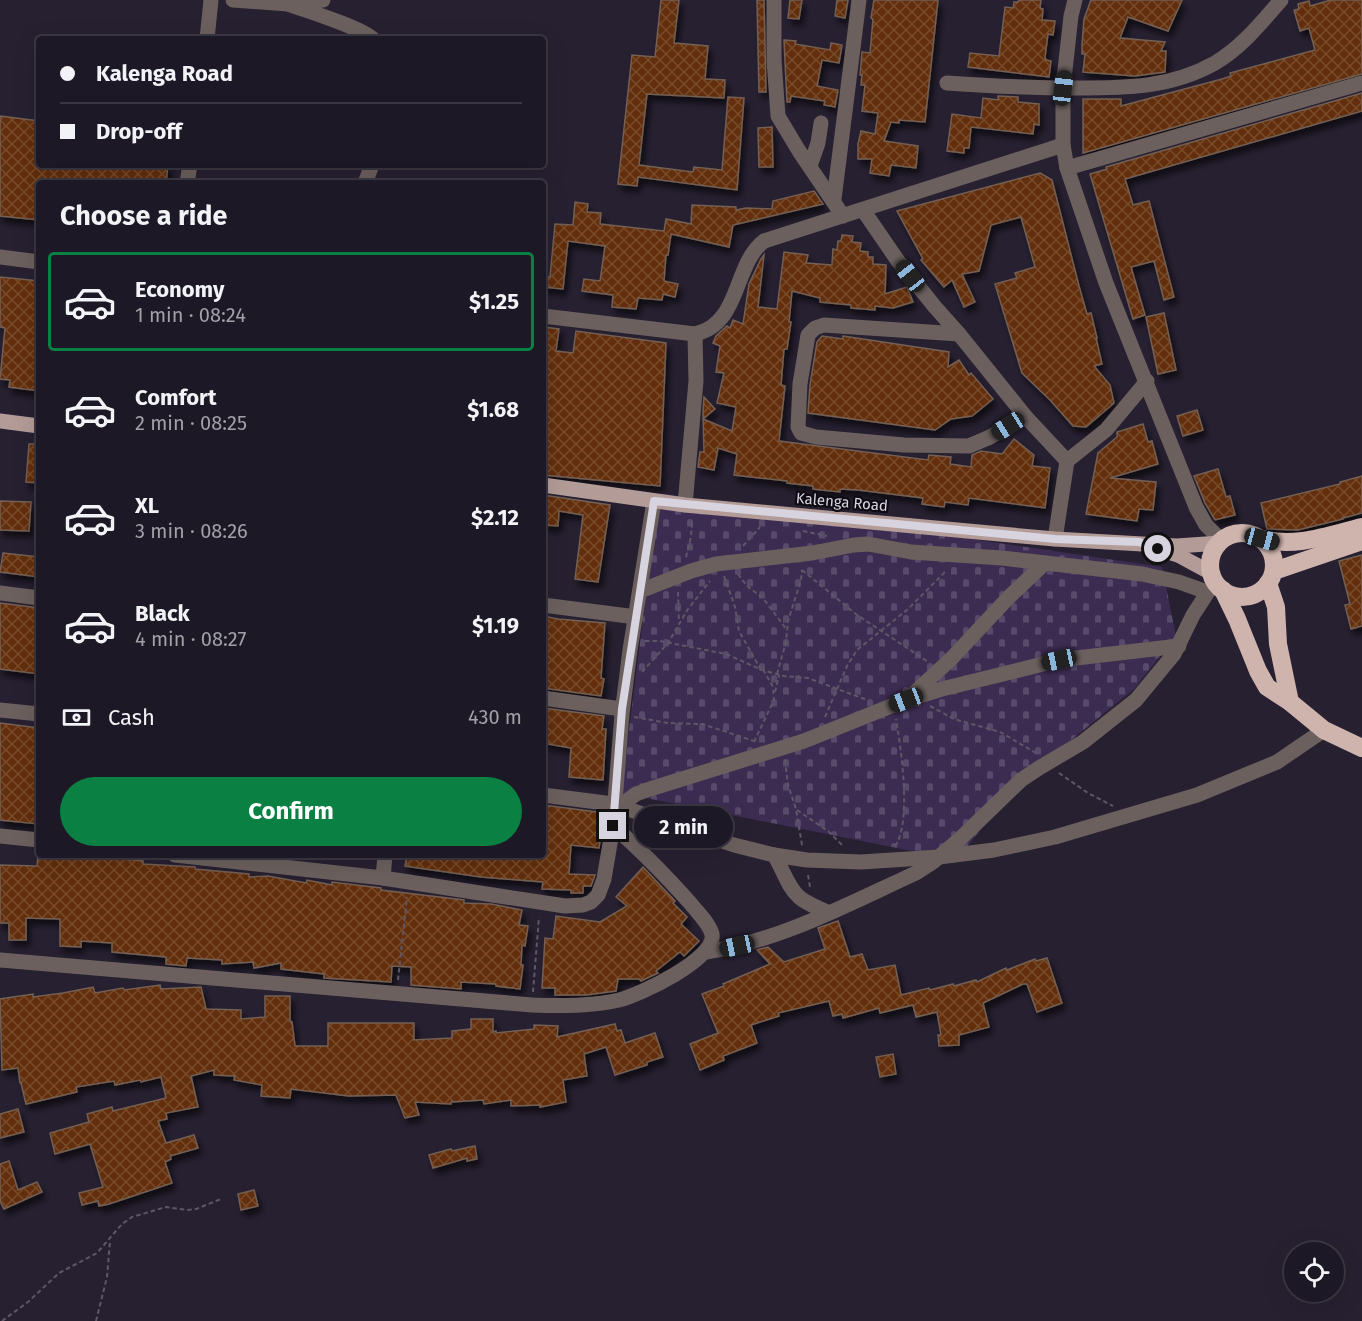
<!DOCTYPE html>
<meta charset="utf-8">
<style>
:root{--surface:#1d1825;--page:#2a2532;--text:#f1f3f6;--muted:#a0a0a7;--line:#3b3742;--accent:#0b8043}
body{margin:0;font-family:"Fira Sans",sans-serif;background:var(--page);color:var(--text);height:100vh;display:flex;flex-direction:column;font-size:22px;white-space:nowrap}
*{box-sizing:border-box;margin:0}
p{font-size:20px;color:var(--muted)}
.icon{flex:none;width:33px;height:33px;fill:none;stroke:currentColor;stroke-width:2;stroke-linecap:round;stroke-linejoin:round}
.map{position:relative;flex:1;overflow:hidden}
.side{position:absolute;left:36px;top:180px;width:510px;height:678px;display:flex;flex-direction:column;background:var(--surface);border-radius:6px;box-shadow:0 6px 24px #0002,0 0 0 2px var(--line)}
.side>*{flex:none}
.top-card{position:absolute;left:36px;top:36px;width:510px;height:132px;border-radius:6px;box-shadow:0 6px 24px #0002,0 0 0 2px var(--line);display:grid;align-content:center;height:132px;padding:0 24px;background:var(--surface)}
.fabs{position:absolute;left:1284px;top:1242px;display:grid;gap:12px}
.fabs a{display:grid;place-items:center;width:60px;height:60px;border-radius:50%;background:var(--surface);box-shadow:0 6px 24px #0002,0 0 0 2px var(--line);font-size:30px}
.end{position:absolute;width:27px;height:27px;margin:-14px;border:8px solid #d8d4df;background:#111;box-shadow:0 0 0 3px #111}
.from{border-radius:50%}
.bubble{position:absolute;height:42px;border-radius:21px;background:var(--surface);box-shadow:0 6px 24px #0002,0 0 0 2px var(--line);font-size:20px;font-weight:700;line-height:42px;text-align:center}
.car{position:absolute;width:18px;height:36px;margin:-18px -9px;border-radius:8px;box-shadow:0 0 4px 2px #0007;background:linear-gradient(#222 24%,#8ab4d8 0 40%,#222 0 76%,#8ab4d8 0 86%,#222 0)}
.top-card b{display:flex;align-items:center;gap:21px;height:57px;font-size:22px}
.top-card b+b{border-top:2px solid var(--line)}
.top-card i{width:15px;height:15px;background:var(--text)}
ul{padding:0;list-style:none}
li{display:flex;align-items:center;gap:18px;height:99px;margin:0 12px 9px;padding:0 12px;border:3px solid transparent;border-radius:6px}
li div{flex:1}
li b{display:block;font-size:22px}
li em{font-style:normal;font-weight:700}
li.active{border-color:var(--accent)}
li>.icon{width:54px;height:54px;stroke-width:1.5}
h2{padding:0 24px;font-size:27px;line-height:72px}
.pay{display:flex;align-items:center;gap:15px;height:66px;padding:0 24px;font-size:22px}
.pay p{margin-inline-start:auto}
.primary-button{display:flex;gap:12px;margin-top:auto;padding:12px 24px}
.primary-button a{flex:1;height:69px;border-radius:36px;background:var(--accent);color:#fff;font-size:24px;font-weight:700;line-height:69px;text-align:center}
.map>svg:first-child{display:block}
</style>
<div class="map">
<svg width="1362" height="1321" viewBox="0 0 1362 1321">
<defs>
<pattern id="cemetery-stones" width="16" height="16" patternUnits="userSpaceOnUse" patternTransform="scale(1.5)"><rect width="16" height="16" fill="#3d2c52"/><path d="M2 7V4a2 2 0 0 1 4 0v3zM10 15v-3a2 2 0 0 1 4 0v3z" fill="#584a6a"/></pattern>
<pattern id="building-cross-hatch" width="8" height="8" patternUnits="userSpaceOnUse" patternTransform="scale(1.5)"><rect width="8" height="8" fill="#622e08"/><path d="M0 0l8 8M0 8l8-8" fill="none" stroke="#784b2c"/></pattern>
<filter id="shadow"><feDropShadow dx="3.5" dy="6" stdDeviation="3" flood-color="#0009"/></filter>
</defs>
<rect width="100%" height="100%" fill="#272031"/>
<path fill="url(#cemetery-stones)" d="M659,493L1162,567L1176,636L1134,689L1070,741L1021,777L957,860L621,793Z"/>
<g fill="url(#building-cross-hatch)" stroke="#735f53" stroke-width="1.5" filter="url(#shadow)">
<path d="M661,0H679L674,43L708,46L705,79L725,80L724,98L647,94L639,165L693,172L694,167L722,170L728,97L744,98L737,190L638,177L637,186L618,184L632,55L655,57Z"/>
<path d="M757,0H764L766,92H759Z"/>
<path d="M790,0H802L799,19L788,18Z"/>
<path d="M837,0H848L845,18L835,16Z"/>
<path d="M874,0H938L925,122L899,120V123L891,122L884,141L918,146L916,168L891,165L889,176L870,173L872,159H858V144L861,131L875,134L878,113L862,111L865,85H861L862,75H860L862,52L870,53L873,19L871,18Z"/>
<path d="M1019,0H1041L1040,8L1043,9L1042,20L1055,21L1053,35L1048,34L1045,57L1046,60L1051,61L1049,77L968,67L970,53L999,56L1005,7L1013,8L1014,2H1018Z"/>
<path d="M1091,0H1182L1168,31L1128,17L1120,38L1165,42L1161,51H1166L1165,72L1135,76L1083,72L1085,54H1082V45L1084,19Z"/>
<path d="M1331,0H1362V74L1083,153V99H1121V106L1222,79L1231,76L1230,73L1315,50L1309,28L1300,31L1294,10L1299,9L1298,4L1309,1L1310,6Z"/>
<path d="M784,40L796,41L795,44L830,50L831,43L842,45L839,63L822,60L817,86L838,90L835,107L824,105L825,101L791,96L790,102H787Z"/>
<path d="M1362,93V111L1125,179L1133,205L1149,201L1174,297L1164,300L1154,261L1131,267L1145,315L1133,319L1090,174L1107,169L1106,167Z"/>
<path d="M998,96L1018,97V102L1039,104V125L1034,124L1033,134L971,127L969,148H964V153L947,151L952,114L981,118L983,98L998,100Z"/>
<path d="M0,116L39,121V165H168L166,183H39V220L0,216Z"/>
<path d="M772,127L773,167H759L758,128Z"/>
<path d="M1040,173L1052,180L1079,286L1087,314L1091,313L1097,338H1096L1102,364L1094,366L1110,385L1114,403L1086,427L1073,426L1050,400L1022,373L995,284L1017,278L1015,273L1035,267L1021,217L991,225L979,271L962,274L975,302L964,307L952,280L944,287L921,260L923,259L897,211Z"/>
<path d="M814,191L823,204L733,225L729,247L671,234L668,255H666L664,281L678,284L675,297L663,294L662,300L638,298L636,309L612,307L613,295L582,291L584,279L600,281L605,246L568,241L563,289L543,287V277H550L555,224L573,225L575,202L588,204L587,212L601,213L600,224L664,231L666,219L691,224L692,205L736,207V210L746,208L772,209L773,201Z"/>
<path d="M842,235L853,236L852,242L861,243L860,251L868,252V257H873V264L886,265L885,294L907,287L913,302L893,308L875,306V310L851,308V305L820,302V298L792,291L789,322H791L787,349H784L781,385L785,386L779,441L928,460L929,455L951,457L950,464L971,467L972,455L981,451L1002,454L1014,439L1034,455L1032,466L1050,468L1045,508L969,498L968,505L945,502L944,507L922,504L923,498L858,490L840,489V492L813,489V486L787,483V481L734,475L737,454L718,448L714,470L698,467L700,452H704L703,412L704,397L715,409L703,419L732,431L736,407L717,403L724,373L716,372L720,346L713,343L716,336L727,326L730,328L733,320L743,324L749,284L761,259L764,255L758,307L777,309L784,252L808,255L806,263L832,265L833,249L837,250L838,241H841Z"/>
<path d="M0,277L39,281V391L9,387L10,380L0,379L5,328L0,327Z"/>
<path d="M1164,313L1176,370L1158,374L1146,317Z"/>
<path d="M543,327L559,329L556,351L573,353L576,331L666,343L660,486L543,475Z"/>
<path d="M843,336L949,352L948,367L959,360L969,375L971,373L993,399L972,416L951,419L935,430L808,413L810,385L817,342L822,336L843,339Z"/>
<path d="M1197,410L1203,430L1183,436L1177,416Z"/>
<path d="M1143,424L1148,442L1152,441L1158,464L1110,478L1156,482L1153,510L1139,509L1137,521L1086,514L1098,453L1117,437V432Z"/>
<path d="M29,444H39V483L26,482Z"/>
<path d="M1218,469L1226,497L1230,496L1235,515L1215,520L1205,503L1194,476Z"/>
<path d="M1362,476V513L1343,518V519L1298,530L1267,529L1261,503L1340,484V482Z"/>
<path d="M543,495L610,505L598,582L575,579L583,515L559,511L558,526L545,525V521H543Z"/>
<path d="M0,501L31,502L29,531L0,530Z"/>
<path d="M3,553L39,557V577L0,572Z"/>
<path d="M1362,555V626L1351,629L1345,605L1350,604L1339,561Z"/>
<path d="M0,603L39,608V674L0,669Z"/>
<path d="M543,616L558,619L605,623L601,678L604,679L601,696L543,688Z"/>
<path d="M543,708L604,716L602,729H606L603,780L569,777L571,748L543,743Z"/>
<path d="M0,723L39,728V824L0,820Z"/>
<path d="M543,805L604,813L599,848L571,845L569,874L595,875L591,886H583V893H571V890L542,889L543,882L481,877L405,866L407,855H543Z"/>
<path d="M38,855H89L143,861V864L195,867V869L249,874V877L268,876L306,883L307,880L332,885V882L381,888V890L464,900V903L491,904L522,910L519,925L528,926L525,946L522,945L521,965H523L520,989L496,986V984L461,982V989L411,985V967L392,966L391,982L324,978V974L281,969V963L254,968L253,962L222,964V960L187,958L186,966L166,964V957L112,952V943L81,941V947L60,946V919L26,918V940H9V923H0V865L37,866Z"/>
<path d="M643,867L675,901L673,903L687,917L681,924L699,941L684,956L680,952L656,971L658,973L641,981L639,979H618L616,991L586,995H555V988H542L545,938L553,939L556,916L600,922L627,906L616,897Z"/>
<path d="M838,921L850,957L862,954L868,970L895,965L901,995L929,988L930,990L953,984L954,986L976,980L977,982L1006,968L1007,970L1035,959L1036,961L1047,958L1062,1003L1037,1012L1027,984H1023L983,1003L989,1027L959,1035V1045L939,1046L938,1035H941L937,1012L916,1017L913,1005L880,1013L879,1008L843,1018L842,1014L833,1016L829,1001L778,1013L779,1016L751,1025L757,1043L723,1056L724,1060L700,1070L690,1044L718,1033L702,994L724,986L723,984L770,964L757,950L768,947L784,962L825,949L818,928Z"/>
<path d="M160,985L161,989L201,987L206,1009L241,1010V1019L265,1017V996H290V1021L292,1022L295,1046H328V1023H414V1040L452,1038V1031L471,1029V1019H493V1032L496,1031V1033L534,1029V1025L558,1026L557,1037L615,1024L617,1031L621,1030L625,1043L655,1033L663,1057L647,1062V1065L615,1075L606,1047L584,1054L587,1076L563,1080L566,1102L540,1107V1105L511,1106V1100L484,1104L483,1100L451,1102V1104L415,1102L419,1115L405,1118L396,1095L349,1096L291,1089L290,1098L261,1096L262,1085L234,1080L235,1076L214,1075V1070L191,1076L198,1107L166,1113L167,1119L158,1121L166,1143L194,1135L198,1148L170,1156L171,1159L165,1162L172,1183L109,1204L99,1206L98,1201L82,1205L79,1193L103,1187L90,1144L55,1154L50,1133L89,1122L87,1114L112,1107L113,1111L166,1098L161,1077L141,1082L140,1080L115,1085L114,1081L76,1087L77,1092L26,1104L21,1083H20L18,1068L2,1070L0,999L33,994V997L63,993L93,987L95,993L123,988L124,990Z"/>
<path d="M893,1054L896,1074L880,1077L876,1057Z"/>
<path d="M18,1109L24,1132L0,1138V1114Z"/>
<path d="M475,1146L477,1159L467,1161V1158L433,1168L429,1155L451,1149L452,1151Z"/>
<path d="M9,1161L18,1190L37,1182L42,1192L4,1209L0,1201V1164Z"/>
<path d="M254,1190L258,1206L241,1210L238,1194Z"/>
</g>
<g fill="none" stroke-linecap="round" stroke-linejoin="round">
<g stroke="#5d5766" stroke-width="2" stroke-dasharray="4.5 3" stroke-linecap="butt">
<path d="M803,531L827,536"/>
<path d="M743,546L760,527"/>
<path d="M686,557L691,537L692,520"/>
<path d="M802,570L857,615L927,661"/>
<path d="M738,574L747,586L763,598L787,630"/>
<path d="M724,576L735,607L739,631L761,670"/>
<path d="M678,592L679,622"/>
<path d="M645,641H660L726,654L762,670L784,676L808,678L867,700"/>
<path d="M642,672L668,643L688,609L710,581"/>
<path d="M777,674L786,642L788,621L801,580L802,570"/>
<path d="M775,692L779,675"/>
<path d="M930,706L954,719L1000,732L1036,753"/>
<path d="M634,717L668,723L702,724L754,741"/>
<path d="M825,717L847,666L857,650L907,610L947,570"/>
<path d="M754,742L774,700L773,687L764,671"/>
<path d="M785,760L788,785L796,809L802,845"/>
<path d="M1059,773L1088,793L1113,806"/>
<path d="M797,810L828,831L844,847"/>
<path d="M895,846C912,823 901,748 896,719"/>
<path d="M808,875L810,887"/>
<path d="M398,980L407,897"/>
<path d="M533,992L539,917"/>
<path d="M2,1321L28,1302L59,1273L97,1253L122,1224L132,1217L166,1207L187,1210L196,1209L221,1199"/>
<path d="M96,1321L107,1277L110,1241"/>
</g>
<g stroke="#6b605e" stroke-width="15">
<path d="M233,0L288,4L323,0"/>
<path d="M774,0V60L778,116L799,151L843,216"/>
<path d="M1075,0L1071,16L1063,88V145L1067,168L1106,283L1196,507L1206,525L1222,541"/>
<path d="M288,4C307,11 360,27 373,39"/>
<path d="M207,39L211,0"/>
<path d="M947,83C990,86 1033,88 1076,88C1125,88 1171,88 1215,63C1241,48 1261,23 1281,0"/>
<path d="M810,166L818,143L821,123"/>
<path d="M1067,168L1362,83"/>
<path d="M187,183L190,165"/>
<path d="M365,183L372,165"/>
<path d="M834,199L859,0"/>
<path d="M863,210L898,261L935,307L959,334L1025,416L1067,461"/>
<path d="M0,257L39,262"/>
<path d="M543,316L695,334C741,324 733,265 764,241L1063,145"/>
<path d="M959,334L824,325L815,328L808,335L800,384L798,427L801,433L816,437L904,445L969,446L990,437L1025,416"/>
<path d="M685,505L696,381L695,334"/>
<path d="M1055,539L1067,461L1106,430L1147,381"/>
<path d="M640,591L691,571L716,564L812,553L854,545L868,544L911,552L1002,558L1142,574L1179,582L1207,592"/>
<path d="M0,593L39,598"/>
<path d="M543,605L636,617"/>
<path d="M911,696L951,659L1009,597L1045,563"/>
<path d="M543,698L622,709"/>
<path d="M0,710L39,714"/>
<path d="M543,795L613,804L734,845L774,855L807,860L861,862L939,857L994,850L1055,837L1197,795L1277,762L1324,730"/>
<path d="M620,806L636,794L650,789L804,741L906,700L942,689L1059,660L1179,646"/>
<path d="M0,836L39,840"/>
<path d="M175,855L383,878L565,906L583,905L591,902L598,895L604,879L613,826L622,714L630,650L654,501"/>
<path d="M774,855C783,869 787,886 799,897C807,904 819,908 829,913"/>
<path d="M383,878L385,855"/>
<path d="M706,952C780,941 848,904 916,873L933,862L961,838L1021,780L1039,768L1083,742L1136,700L1174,654L1193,615L1215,581"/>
<path d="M0,960L532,1005C557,1006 594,1006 619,1000C639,995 717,959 712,934C709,923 698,913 691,904C666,876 641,850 613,826"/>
</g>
<g stroke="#b39c97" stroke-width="15">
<path d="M0,421L39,426"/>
<path d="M543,485L685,505L1055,539L1177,546L1220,543"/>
<path d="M1162,550L1178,555L1213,574"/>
</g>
<g stroke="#cfb4ae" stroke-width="18">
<circle cx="1242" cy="565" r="32"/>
<path d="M1262,539C1295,548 1329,535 1362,527"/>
<path d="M1274,571L1362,541"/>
<path d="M1268,583L1276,607L1278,644L1290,702"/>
<path d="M1223,590L1237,619L1258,671L1267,687L1290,702L1324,730L1362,748"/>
</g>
</g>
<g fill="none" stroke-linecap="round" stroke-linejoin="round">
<path stroke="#d8d4df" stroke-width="8" d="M613,826L622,709L654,501L1055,539L1139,542L1158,549"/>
</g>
<g text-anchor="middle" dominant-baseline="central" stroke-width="4.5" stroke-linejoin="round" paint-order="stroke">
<g font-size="15" fill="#d8d4df" stroke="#0e0b13">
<text transform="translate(842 502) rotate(5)">Kalenga Road</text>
</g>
</g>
</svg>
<div class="fabs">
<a><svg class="icon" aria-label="locate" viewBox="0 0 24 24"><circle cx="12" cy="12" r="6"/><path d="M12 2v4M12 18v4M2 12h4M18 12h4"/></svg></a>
</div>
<i class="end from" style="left:1158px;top:549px"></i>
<i class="end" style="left:613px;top:826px"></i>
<div class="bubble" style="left:634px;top:806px;width:99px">2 min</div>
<i class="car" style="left:1063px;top:88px;rotate:7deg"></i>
<i class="car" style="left:910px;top:276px;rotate:322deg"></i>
<i class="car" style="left:1008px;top:426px;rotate:238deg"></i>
<i class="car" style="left:1262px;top:539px;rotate:105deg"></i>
<i class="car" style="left:1059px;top:660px;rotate:258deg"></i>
<i class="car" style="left:906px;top:700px;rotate:249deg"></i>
<i class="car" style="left:737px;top:946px;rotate:258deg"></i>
<div class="top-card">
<b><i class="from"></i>Kalenga Road</b>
<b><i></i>Drop-off</b>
</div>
<section class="side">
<h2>Choose a ride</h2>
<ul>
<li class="active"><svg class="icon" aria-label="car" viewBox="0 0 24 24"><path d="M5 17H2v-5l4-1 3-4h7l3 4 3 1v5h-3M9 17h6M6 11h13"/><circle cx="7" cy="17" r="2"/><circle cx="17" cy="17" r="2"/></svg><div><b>Economy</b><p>1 min · 08:24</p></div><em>$1.25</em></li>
<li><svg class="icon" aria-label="car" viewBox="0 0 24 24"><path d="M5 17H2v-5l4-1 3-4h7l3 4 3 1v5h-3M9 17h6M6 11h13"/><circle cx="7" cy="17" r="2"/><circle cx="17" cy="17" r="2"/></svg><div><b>Comfort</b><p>2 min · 08:25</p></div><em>$1.68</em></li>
<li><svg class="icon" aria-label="car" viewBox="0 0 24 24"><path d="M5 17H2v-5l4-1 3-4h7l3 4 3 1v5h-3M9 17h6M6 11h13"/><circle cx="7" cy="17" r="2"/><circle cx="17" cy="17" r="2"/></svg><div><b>XL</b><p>3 min · 08:26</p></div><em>$2.12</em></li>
<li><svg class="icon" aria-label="car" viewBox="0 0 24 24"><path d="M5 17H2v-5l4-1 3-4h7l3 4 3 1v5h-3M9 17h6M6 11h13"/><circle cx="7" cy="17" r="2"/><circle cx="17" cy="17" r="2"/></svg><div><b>Black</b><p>4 min · 08:27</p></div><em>$1.19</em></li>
</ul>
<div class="pay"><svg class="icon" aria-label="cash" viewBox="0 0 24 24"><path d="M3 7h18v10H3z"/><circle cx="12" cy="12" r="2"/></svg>Cash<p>430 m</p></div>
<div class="primary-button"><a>Confirm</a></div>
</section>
</div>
